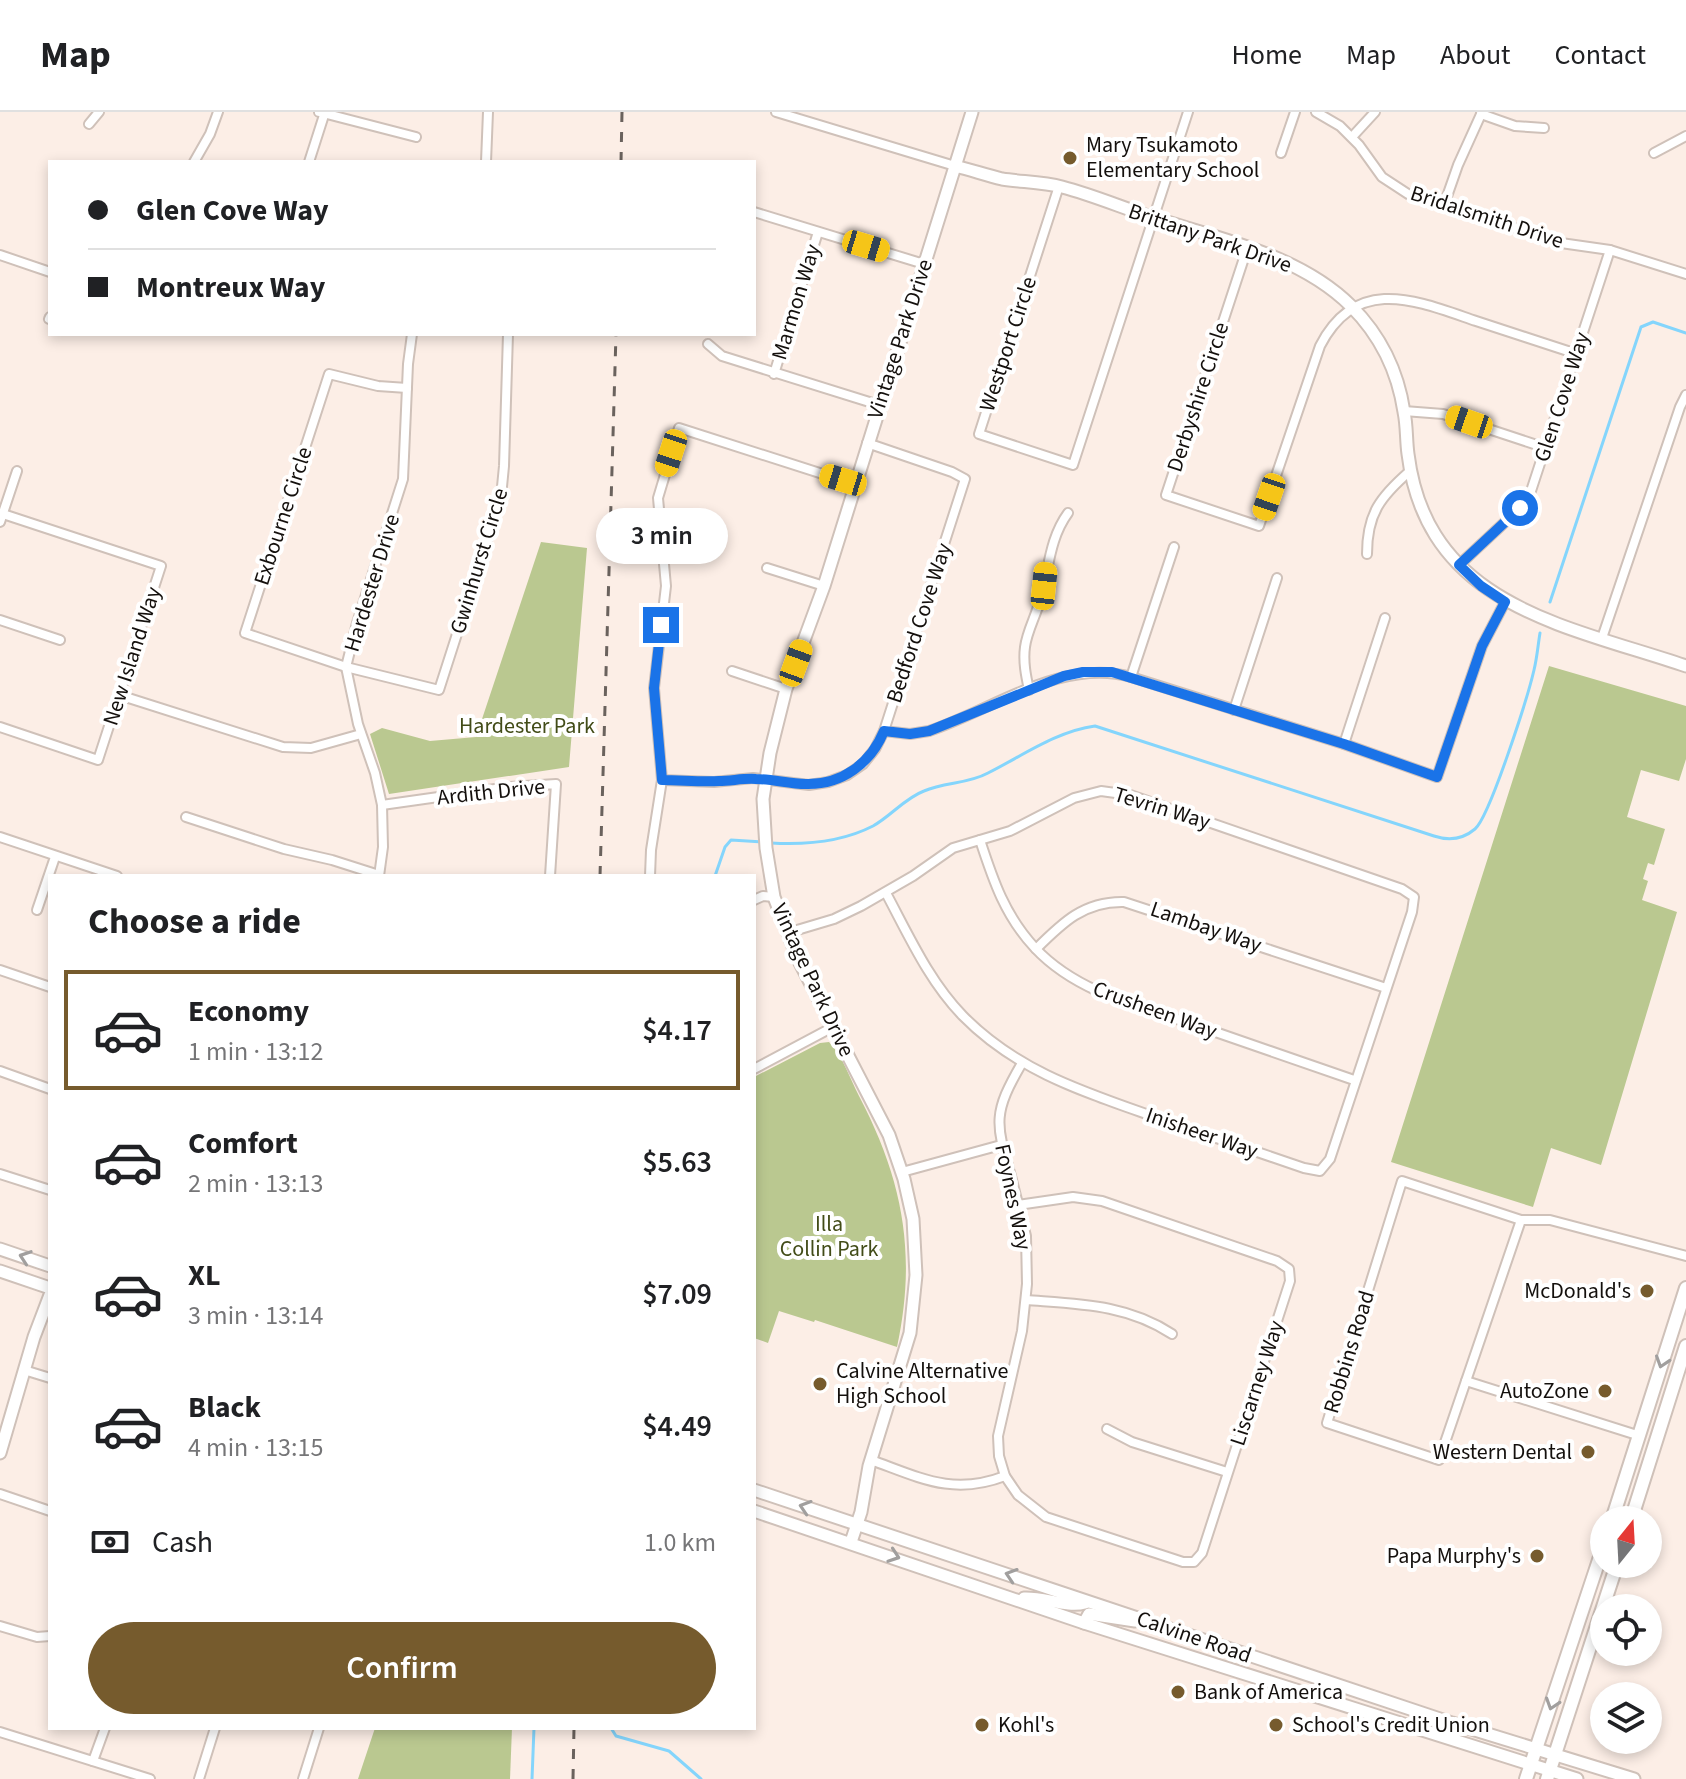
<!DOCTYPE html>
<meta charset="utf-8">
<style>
:root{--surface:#fff;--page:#f6f6f6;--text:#202124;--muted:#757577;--line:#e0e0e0;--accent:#765b2d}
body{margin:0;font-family:"Source Sans 3",sans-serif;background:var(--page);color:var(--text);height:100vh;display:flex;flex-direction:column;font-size:30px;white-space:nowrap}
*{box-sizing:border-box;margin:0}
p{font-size:26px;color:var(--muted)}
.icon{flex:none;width:44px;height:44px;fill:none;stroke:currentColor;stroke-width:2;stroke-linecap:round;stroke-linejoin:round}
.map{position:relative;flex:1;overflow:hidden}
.sheet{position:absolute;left:48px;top:762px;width:708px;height:856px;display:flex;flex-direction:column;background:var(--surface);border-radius:0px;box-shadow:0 4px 12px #0003}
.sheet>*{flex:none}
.hud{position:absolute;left:48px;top:48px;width:708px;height:176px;border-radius:0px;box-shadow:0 4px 12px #0003;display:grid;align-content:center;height:176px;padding:0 40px;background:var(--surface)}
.needle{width:52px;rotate:18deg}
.buttons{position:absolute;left:1590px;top:1394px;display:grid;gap:16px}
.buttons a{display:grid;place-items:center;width:72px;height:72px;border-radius:50%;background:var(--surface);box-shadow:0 4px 12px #0003;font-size:40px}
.end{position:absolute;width:36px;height:36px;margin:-18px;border:10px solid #1a73e8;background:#fff;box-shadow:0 0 0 4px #fff}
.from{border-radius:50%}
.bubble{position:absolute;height:56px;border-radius:28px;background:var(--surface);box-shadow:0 4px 12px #0003;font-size:26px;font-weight:600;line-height:56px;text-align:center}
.car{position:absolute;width:24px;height:48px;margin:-24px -12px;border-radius:10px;box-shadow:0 0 6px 2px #0007;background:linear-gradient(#f5c518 24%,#345 0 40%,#f5c518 0 76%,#345 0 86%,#f5c518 0)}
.hud b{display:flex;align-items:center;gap:28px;height:76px;font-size:30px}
.hud b+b{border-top:2px solid var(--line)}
.hud i{width:20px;height:20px;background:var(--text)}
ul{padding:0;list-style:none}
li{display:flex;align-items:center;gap:24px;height:120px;margin:0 16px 12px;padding:0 24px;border:4px solid transparent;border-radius:0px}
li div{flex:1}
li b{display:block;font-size:30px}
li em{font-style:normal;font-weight:600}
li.on{border-color:var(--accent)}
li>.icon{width:72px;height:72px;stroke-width:1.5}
h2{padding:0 40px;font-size:36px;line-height:96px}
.pay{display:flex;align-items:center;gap:20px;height:88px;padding:0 40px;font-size:30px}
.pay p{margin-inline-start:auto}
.action{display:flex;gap:16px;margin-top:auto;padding:16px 40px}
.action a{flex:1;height:92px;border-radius:48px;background:var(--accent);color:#fff;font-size:32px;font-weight:600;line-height:92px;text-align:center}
header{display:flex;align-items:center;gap:48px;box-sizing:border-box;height:112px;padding:0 40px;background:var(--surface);border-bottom:2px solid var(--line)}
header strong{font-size:38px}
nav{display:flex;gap:44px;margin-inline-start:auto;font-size:28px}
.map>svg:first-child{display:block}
</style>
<header>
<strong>Map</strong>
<nav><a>Home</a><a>Map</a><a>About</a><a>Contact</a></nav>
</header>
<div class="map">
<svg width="1686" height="1667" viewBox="0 0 1686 1667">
<rect width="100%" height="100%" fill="#fceee6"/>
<g fill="#bac890">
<path d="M541,430L587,436L569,655L389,682L370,622L382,616L430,629L476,625Z"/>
<path d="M1549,554L1686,594V647L1679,669L1641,658L1627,705L1665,717L1654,753L1648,751L1643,767L1648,769L1642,788L1677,800L1601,1053L1551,1036L1533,1095L1391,1050Z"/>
<path d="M829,930C843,944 850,967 859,984C903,1068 917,1142 897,1235L815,1208L814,1210L779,1199L768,1231L754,1226V965L820,931Z"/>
<path d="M375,1616H512L510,1667H358Z"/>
</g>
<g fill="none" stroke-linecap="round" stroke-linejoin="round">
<g stroke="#84d5fc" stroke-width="3">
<path d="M1550,490L1641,215L1653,210L1686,221"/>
<path d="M771,731C805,733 842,730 873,714C891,704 905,686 924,679C945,670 968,672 988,661C1022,644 1057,619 1095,614L1434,724C1449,729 1462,728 1475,717C1490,704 1528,584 1534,558C1537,546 1538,533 1540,521"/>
<path d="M715,764L725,735L731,728L763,730"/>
<path d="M611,1616L616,1624L669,1639L701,1667"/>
<path d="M532,1667L534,1616"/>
</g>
<g stroke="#cfc1b9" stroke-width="12">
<g id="street">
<path d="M319,0L416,25"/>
<path d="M776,0L955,54"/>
<path d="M1316,0L1340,14L1359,33L1382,65L1408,82L1561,131L1610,138L1686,162"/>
<path d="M1481,2L1515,14L1544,16"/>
<path d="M89,12L99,0"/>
<path d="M1352,25L1375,0"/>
<path d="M1281,41L1295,0"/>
<path d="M1654,41L1686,24"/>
<path d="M194,50L210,22L218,0"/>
<path d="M309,50L325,0"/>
<path d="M486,50L488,0"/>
<path d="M1059,74L979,322L1073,353L1188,0"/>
<path d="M1444,93L1458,53L1482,0"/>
<path d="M754,100L924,152"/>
<path d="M1247,137L1166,383L1259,414L1320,234C1357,162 1417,189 1476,209C1510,220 1543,231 1577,242"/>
<path d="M0,143L50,160"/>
<path d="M49,207L50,205"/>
<path d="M708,232L722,244L879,293"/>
<path d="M774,262L818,120"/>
<path d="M407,276L378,274L329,262L245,521L346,555L439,578L501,385L504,354L508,222"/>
<path d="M1404,299L1443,302L1546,336"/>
<path d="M0,410L17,359"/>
<path d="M1367,442C1367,402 1380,385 1410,359"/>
<path d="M1459,453L1520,396L1531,379L1610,138"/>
<path d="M767,456L824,474"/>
<path d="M0,508L60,528"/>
<path d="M1602,526L1680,295L1686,283"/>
<path d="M732,559L786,577"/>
<path d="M1131,565L1174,435"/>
<path d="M1029,578C1026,564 1023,550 1025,535C1027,519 1036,504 1040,488C1049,458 1049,427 1068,401"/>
<path d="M119,583L283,635L311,636L361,622"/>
<path d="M1234,598L1277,466"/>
<path d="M0,615L98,648L161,454L3,402"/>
<path d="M884,619L910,622L929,619C992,598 1063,545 1131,565L1344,632L1437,665L1482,534L1505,490"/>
<path d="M1344,632L1385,506"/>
<path d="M662,668L714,670L753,666L809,673L828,670L847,663L863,652L875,637L884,619L965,367L952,360L867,331"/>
<path d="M382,693L509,675L556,672L550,764"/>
<path d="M186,705L284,737L332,748L379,763"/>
<path d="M0,725L117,764"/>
<path d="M980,728C993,768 1005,804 1035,836C1077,881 1141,895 1198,914C1250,932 1302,950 1354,968"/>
<path d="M379,764L383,735L382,693L375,661L358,612L346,555L357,511L403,367L408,252L412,222"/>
<path d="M650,764L651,738L662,668L654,576L666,474L658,386L679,316L854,372"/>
<path d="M754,788L763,784L774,785"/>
<path d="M37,798L55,745"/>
<path d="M787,821L834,807L861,794L913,764L953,736L1010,719L1074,686L1101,679L1130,683L1402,777L1414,785L1412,800L1330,1047L1320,1059L1304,1056C1254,1039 1205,1022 1155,1005C1084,980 1017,959 963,904C929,869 909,824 886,781"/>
<path d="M1036,837C1062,811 1084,789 1124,790L1386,876"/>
<path d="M0,858L50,875"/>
<path d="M754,957L833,915"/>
<path d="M0,959L50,977"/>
<path d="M902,1060L1001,1033"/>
<path d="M0,1062L50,1078"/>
<path d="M1018,1093L1073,1085L1102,1089L1277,1149L1289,1157L1290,1169L1202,1441L1194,1450H1183L1046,1405L1018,1383L1005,1364L999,1344L998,1324L1022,1219L1027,1172L1026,1124C1021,1104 1016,1084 1011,1064C995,1010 993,1001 1022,951"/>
<path d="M1521,1108L1439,1348L1327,1311L1402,1069L1521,1108H1550L1686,1144"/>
<path d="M1026,1188C1078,1192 1127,1192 1172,1222"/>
<path d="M24,1258L50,1266"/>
<path d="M1466,1269L1637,1323"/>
<path d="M1107,1317L1132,1330L1227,1360"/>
<path d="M871,1348C921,1366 953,1384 1005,1364"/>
<path d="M0,1382L50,1399"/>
<path d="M0,1514L37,1525L50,1524"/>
<path d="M0,1620L150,1667"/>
<path d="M93,1649L105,1616"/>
<path d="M199,1667L215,1616"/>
<path d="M303,1667L319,1616"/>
</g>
</g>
<g stroke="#cfc1b9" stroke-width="15">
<g id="secondary">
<path d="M955,54C971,58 986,63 1002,67C1022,70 1043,70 1062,75C1093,83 1123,96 1154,106C1220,127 1300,143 1351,194C1380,223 1398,260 1404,300C1407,314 1406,328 1408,342C1427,494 1565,513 1686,554"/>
<path d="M0,1137L50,1154"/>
<path d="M0,1159L50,1176"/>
<path d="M0,1341L34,1225L50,1183"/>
<path d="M754,1378L1452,1611L1634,1667"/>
<path d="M754,1399L1084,1511L1577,1667"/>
<path d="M851,1430L861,1400L869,1354L910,1221L916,1163L913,1107L904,1067L889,1023L798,847L774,785L766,736L763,687L770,641L786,577L824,474L972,0"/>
<path d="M1024,1486C1044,1485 1067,1496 1085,1491"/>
<path d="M1084,1511L1089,1502L1135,1509"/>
</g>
</g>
<g stroke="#cfc1b9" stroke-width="16">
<g id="primary">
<path d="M1612,1408L1686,1176"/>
<path d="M1631,1408L1686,1234"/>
<path d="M1526,1667L1604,1433"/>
<path d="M1547,1667L1617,1452"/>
</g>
</g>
<use href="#street" stroke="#fff" stroke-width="8"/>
<use href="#secondary" stroke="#fff" stroke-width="11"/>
<use href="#primary" stroke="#fff" stroke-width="12"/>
<g stroke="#6a625d" stroke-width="3" stroke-dasharray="10 10" stroke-linecap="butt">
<path d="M621,50L622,0"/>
<path d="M600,764L616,222"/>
<path d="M573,1667L574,1616"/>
</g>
</g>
<defs><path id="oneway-chevron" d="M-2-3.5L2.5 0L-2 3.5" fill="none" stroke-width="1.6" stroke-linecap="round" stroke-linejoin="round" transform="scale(2)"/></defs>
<g stroke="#a19f9e">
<use href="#oneway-chevron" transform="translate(25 1145) rotate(-161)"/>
<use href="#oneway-chevron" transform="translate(1662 1250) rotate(108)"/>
<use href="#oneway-chevron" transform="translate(805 1395) rotate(-162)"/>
<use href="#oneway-chevron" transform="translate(894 1444) rotate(19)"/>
<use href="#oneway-chevron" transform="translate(1011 1463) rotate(-162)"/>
<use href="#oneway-chevron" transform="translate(1552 1592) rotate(108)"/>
</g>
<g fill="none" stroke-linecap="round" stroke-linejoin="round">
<path stroke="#1a73e8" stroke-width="10" d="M661,513L654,576L662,668C681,668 700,670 719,669C731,669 744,666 756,667C773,667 789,672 806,672C842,673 871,651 884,619L910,622L929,619L1064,564L1083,560H1112L1344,632L1437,665L1482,534L1505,490L1481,474L1459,453L1520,396"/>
</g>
<g fill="#765b2d" stroke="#fff" stroke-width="3">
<circle cx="1070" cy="46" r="8"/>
<circle cx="1647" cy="1179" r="8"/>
<circle cx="820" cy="1272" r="8"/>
<circle cx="1605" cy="1279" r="8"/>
<circle cx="1588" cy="1340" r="8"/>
<circle cx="1537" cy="1444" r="8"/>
<circle cx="1178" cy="1580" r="8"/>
<circle cx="982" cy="1613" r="8"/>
<circle cx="1276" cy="1613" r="8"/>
</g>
<g text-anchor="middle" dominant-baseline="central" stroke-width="8" stroke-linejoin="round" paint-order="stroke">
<g font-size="22" fill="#14100d" stroke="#fff" text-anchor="start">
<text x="1086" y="33">Mary Tsukamoto<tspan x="1086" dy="25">Elementary School</tspan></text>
<text x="1631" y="1179" text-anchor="end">McDonald's</text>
<text x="836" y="1259">Calvine Alternative<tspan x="836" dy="25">High School</tspan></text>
<text x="1589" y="1279" text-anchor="end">AutoZone</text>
<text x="1572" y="1340" text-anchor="end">Western Dental</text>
<text x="1521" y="1444" text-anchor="end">Papa Murphy's</text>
<text x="1194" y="1580">Bank of America</text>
<text x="998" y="1613">Kohl's</text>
<text x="1292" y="1613">School's Credit Union</text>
</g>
<g font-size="22" fill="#14100d" stroke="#fff">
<text transform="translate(1487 105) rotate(18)">Bridalsmith Drive</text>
<text transform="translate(1210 126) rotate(19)">Brittany Park Drive</text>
<text transform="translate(796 190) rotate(-73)">Marmon Way</text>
<text transform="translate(900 227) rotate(-72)">Vintage Park Drive</text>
<text transform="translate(1008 232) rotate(-72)">Westport Circle</text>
<text transform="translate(1198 285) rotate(-72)">Derbyshire Circle</text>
<text transform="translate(1562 285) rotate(-72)">Glen Cove Way</text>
<text transform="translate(283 404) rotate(-72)">Exbourne Circle</text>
<text transform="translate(479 449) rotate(-73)">Gwinhurst Circle</text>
<text transform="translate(372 471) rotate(-73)">Hardester Drive</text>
<text transform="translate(919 511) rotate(-72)">Bedford Cove Way</text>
<text transform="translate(132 544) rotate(-72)">New Island Way</text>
<text transform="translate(491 680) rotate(-6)">Ardith Drive</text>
<text transform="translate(1162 696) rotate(17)">Tevrin Way</text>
<text transform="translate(1206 815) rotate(19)">Lambay Way</text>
<text transform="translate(813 868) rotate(65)">Vintage Park Drive</text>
<text transform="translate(1155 898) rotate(20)">Crusheen Way</text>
<text transform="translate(1202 1021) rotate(19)">Inisheer Way</text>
<text transform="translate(1013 1085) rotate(78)">Foynes Way</text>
<text transform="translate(1349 1240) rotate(-73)">Robbins Road</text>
<text transform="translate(1257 1271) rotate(-72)">Liscarney Way</text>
<text transform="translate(1194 1525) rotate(19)">Calvine Road</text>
</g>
<g font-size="22" fill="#424c18" stroke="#fff">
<text x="527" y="614">Hardester Park</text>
<text x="829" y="1112">Illa<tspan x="829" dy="25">Collin Park</tspan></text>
</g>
</g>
</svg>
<div class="buttons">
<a><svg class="needle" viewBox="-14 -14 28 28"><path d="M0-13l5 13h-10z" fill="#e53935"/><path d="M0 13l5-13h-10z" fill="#757577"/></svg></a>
<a><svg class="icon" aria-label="locate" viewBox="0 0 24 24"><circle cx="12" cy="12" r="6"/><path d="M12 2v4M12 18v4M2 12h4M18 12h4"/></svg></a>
<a><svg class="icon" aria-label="layers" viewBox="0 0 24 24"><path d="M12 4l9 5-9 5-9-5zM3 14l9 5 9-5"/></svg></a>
</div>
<i class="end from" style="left:1520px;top:396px"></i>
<i class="end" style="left:661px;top:513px"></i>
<div class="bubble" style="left:596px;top:396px;width:132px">3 min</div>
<i class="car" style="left:866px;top:134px;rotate:107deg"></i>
<i class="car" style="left:1469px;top:310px;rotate:289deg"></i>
<i class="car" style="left:671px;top:341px;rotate:198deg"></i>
<i class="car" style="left:843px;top:368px;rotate:287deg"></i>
<i class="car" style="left:1269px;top:385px;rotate:199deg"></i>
<i class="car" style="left:1044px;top:474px;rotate:6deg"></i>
<i class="car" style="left:796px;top:551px;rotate:20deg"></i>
<div class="hud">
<b><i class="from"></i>Glen Cove Way</b>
<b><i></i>Montreux Way</b>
</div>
<section class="sheet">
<h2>Choose a ride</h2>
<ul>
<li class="on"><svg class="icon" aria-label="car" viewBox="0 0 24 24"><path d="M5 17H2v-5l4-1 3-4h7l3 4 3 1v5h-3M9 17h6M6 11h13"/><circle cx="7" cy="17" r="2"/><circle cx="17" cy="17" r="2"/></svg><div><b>Economy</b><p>1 min · 13:12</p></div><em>$4.17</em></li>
<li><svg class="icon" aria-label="car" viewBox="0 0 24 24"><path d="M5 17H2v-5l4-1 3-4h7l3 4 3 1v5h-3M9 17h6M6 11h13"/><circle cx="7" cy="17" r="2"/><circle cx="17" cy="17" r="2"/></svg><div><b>Comfort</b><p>2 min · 13:13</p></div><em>$5.63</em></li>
<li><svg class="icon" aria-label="car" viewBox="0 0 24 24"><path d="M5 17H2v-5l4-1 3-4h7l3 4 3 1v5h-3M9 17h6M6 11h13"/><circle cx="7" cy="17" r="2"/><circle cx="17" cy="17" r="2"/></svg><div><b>XL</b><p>3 min · 13:14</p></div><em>$7.09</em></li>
<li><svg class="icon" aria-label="car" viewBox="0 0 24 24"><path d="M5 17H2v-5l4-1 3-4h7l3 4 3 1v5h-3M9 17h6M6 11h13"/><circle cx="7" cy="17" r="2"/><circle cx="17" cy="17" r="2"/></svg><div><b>Black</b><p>4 min · 13:15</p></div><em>$4.49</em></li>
</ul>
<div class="pay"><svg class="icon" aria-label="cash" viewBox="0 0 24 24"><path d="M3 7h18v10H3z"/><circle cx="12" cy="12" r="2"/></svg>Cash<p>1.0 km</p></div>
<div class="action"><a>Confirm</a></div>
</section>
</div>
